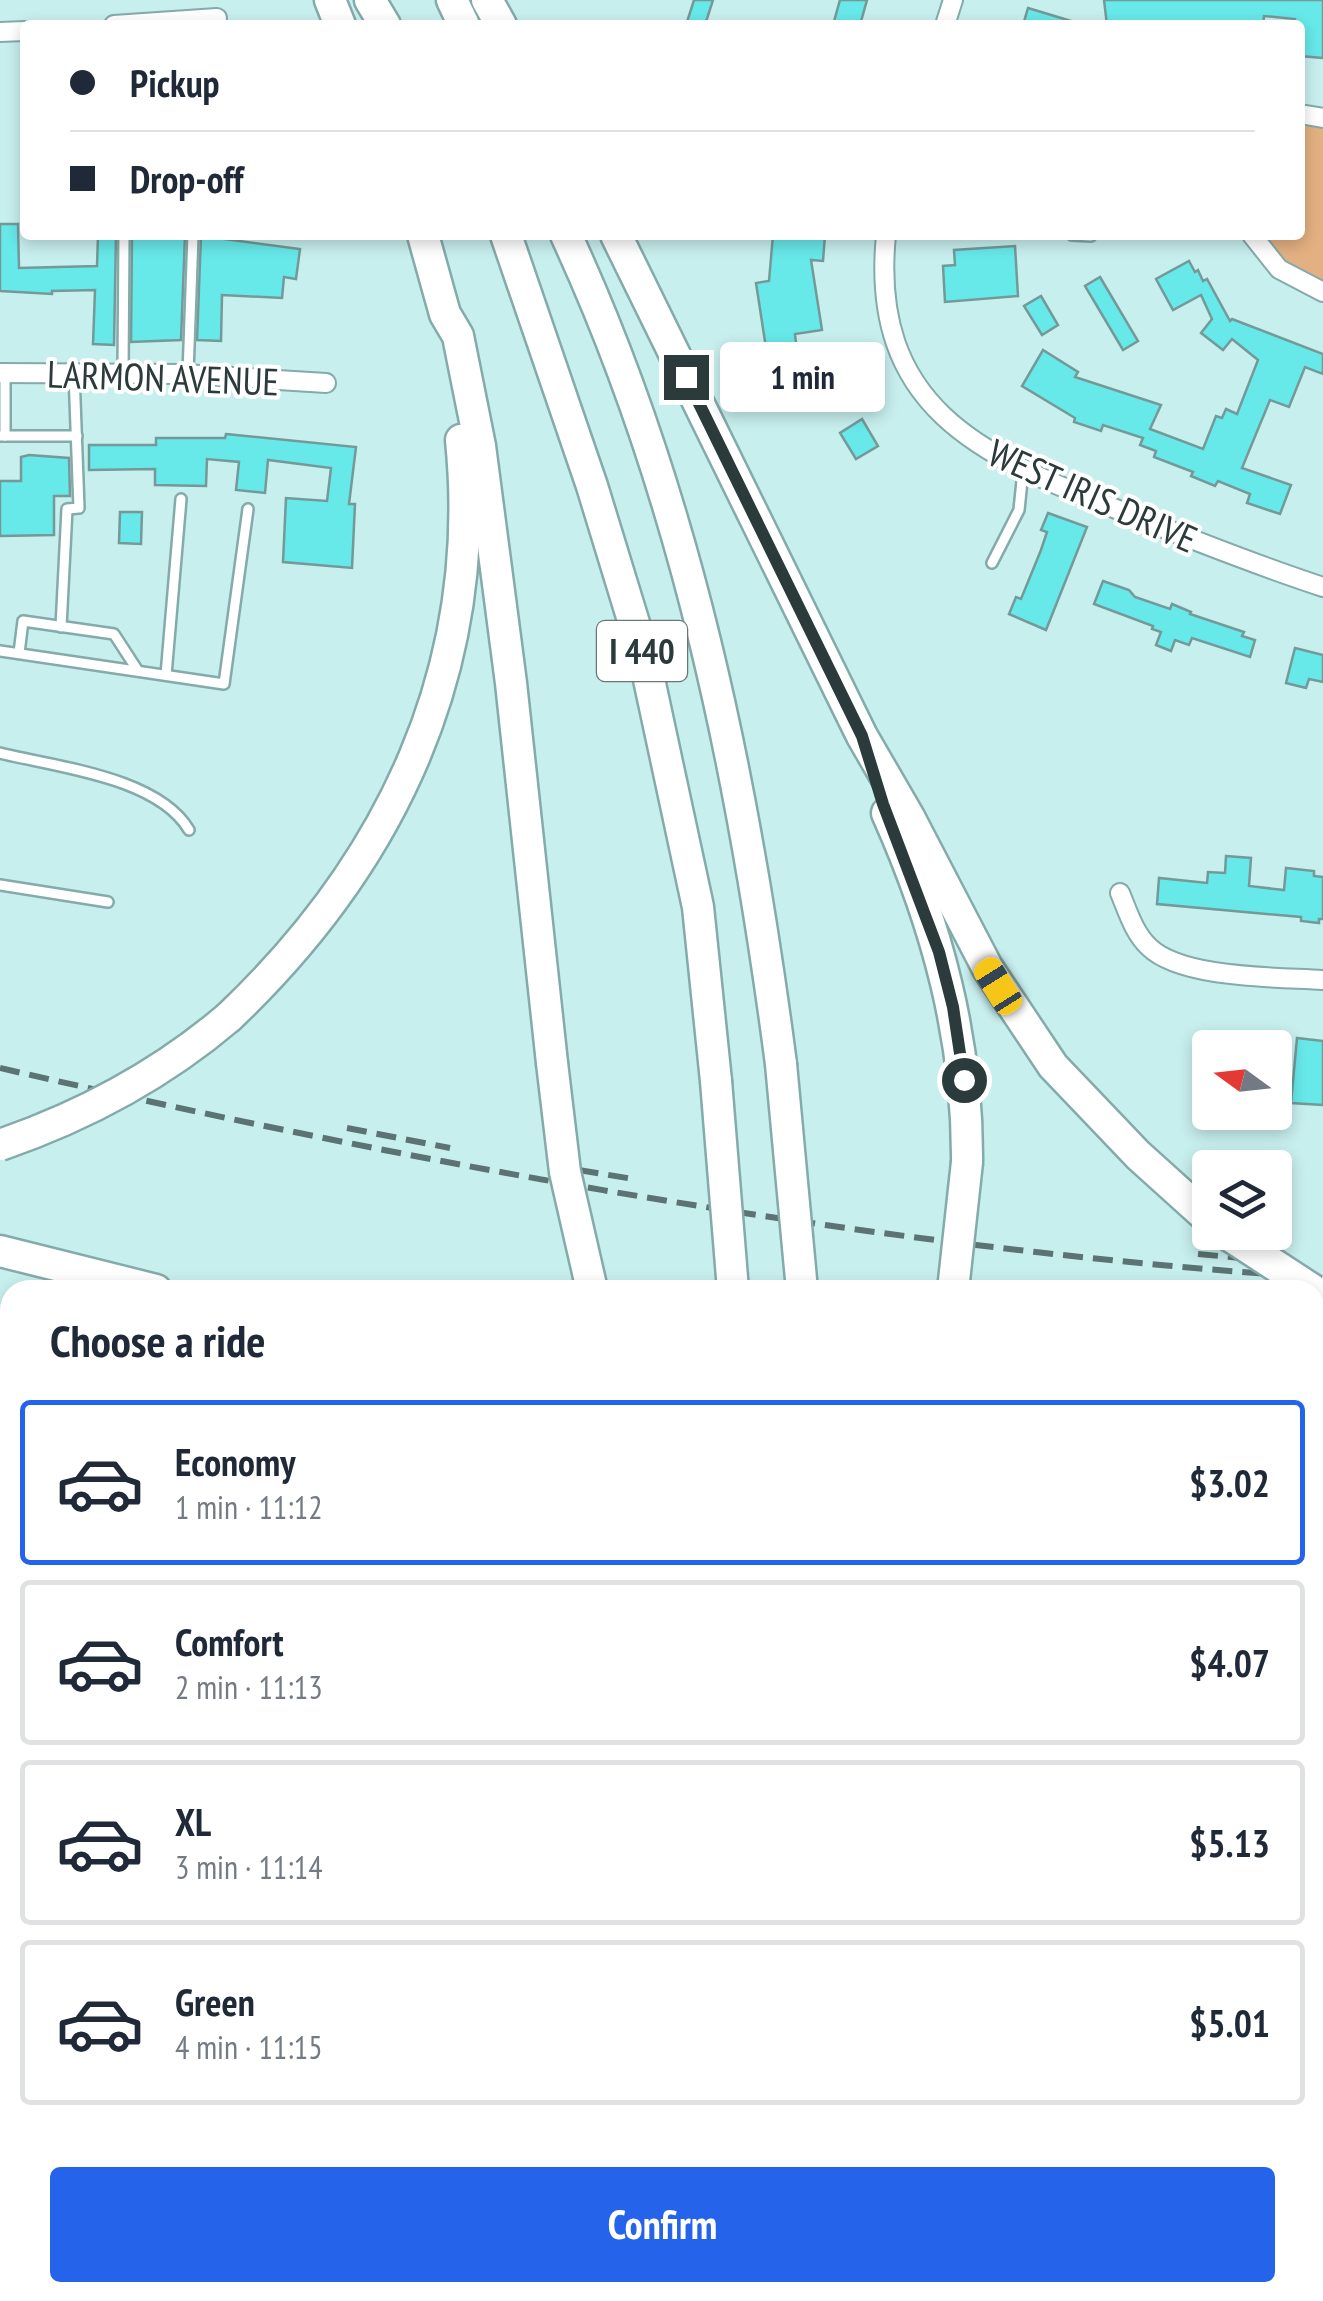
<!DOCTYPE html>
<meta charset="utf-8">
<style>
:root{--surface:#fff;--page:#f6f6f7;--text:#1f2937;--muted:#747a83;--line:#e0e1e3;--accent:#2563eb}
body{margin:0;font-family:"PT Sans Narrow",sans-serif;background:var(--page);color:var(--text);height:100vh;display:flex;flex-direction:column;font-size:38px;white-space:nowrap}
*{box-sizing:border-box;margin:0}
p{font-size:32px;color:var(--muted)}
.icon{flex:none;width:55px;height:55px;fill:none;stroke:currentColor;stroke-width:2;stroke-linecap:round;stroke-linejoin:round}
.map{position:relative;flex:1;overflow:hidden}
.drawer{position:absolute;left:0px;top:1280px;width:1325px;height:1022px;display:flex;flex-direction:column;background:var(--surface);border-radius:30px 30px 0 0;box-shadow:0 5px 15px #0003}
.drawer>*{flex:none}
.top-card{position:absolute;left:20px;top:20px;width:1285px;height:220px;border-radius:10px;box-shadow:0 5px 15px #0003;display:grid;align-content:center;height:220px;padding:0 50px;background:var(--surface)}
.needle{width:65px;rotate:285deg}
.tools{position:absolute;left:1192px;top:1030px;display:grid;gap:20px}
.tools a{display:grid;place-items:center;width:100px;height:100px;border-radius:10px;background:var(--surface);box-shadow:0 5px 15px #0003;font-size:50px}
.end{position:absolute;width:45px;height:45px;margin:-22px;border:12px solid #2b3b3b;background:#fff;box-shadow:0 0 0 5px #fff}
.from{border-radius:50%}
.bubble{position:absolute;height:70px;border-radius:10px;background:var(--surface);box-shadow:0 5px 15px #0003;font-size:32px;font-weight:700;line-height:70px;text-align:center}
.car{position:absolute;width:30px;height:60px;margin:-30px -15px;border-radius:12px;box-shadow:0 0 8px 2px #0007;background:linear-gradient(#f5c518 24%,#345 0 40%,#f5c518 0 76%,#345 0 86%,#f5c518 0)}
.top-card b{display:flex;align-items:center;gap:35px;height:95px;font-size:38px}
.top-card b+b{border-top:2px solid var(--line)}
.top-card i{width:25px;height:25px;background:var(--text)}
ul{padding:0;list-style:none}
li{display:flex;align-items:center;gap:30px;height:165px;margin:0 20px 15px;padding:0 30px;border:5px solid var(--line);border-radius:10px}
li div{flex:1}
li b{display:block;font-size:38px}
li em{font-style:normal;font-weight:700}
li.selected{border-color:var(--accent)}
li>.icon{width:90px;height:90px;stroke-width:1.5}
h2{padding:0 50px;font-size:45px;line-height:120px}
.button{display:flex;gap:20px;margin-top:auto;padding:20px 50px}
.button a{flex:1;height:115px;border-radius:10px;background:var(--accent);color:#fff;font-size:40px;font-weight:700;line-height:115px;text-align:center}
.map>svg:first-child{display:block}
</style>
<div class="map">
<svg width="1323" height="2301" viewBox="0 0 1323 2301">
<rect width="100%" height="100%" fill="#c7efee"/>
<path fill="#b2e4e4" d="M0,1706L10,1707V1983L0,1994Z"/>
<g fill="#e3b081">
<path d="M1300,114L1323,118V292L1252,235H1300Z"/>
<path d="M1323,2146V2301H1140L1149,2293L1315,2292V2152Z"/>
</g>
<g fill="#67e8e9" stroke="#749999" stroke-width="2.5">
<path d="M694,0H713L705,25H686Z"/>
<path d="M840,0H867L860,25H833Z"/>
<path d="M1104,0H1323V58L1300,56V25H1294L1295,19L1264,16L1263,25H1107Z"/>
<path d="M1028,8L1071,21V25H1023Z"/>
<path d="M0,224H18L19,268L97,266L98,235H116L114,345L93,344L95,290L52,291V294L0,291Z"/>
<path d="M185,235L181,340L131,342L132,236Z"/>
<path d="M224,235V239L300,249L296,279L284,277L282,298L222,295L221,341L197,340L201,236Z"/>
<path d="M773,235H825L823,261L811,260L822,330L795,334L796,343L766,348L756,283L769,281Z"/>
<path d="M1015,246L1018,296L945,302L943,266L955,265L954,250Z"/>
<path d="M1189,261L1195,272L1198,270L1203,281L1207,279L1230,321L1232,319L1323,354V374L1305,367L1289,407L1270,400L1242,468L1291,485L1280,514L1247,503L1250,494L1218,481L1215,486L1191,476L1193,472L1154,457L1156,451L1140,445L1143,438L1103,425L1101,431L1074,422L1075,418L1022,386L1043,350L1078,372L1075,377L1161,405L1150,429L1203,449L1216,416L1222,418L1226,409L1237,414L1258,360L1232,339L1223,350L1201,333L1212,319L1201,295L1173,310L1156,279Z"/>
<path d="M1100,277L1138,341L1123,350L1085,286Z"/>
<path d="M1041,296L1058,325L1042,335L1024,306Z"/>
<path d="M862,419L878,446L856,459L840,433Z"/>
<path d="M226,434L356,447L349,504H355L352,568L283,562L286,498L327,501L331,468L268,460L265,493L236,490L239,462L207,459L206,486L155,485V469L89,470V445H156V438H225Z"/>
<path d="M29,455L69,458L70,496H54V535L0,536V481H21V457Z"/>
<path d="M120,512H142L141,544L119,543Z"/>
<path d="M1048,513L1087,527L1046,630L1009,614L1016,597L1021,599L1041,550L1047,532L1041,530Z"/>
<path d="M1103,581L1129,590L1135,597L1170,609L1172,604L1191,612L1190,614L1244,632L1242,636L1255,640L1250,657L1192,638L1189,645L1175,640L1171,651L1156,645L1161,632L1152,629L1153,626L1094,604Z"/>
<path d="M1295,648L1323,655V682L1309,679L1306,688L1286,683Z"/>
<path d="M1226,856L1251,858L1249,886L1284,890L1286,868L1314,871V876L1323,877V919H1319V923L1301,921V917L1157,904L1159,878L1207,883L1208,872L1225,873Z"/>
<path d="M1297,1038L1323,1041V1105L1291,1103Z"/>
</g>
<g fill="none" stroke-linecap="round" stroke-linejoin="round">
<g stroke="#84aaaa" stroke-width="14">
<g id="service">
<path d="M1072,235L1091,236"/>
<path d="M123,372L124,235"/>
<path d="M5,374V436"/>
<path d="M188,374L193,235"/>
<path d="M0,436H77"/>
<path d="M992,563L1019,510L1023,471"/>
<path d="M61,627L67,509L79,508L74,373"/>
<path d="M0,651L224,684L248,509"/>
<path d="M19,653L23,621L114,634L138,671"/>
<path d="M166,675L181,499"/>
<path d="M0,753C56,767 158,777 189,830"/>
<path d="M0,885L108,902"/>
<path d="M0,1943L10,1944"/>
<path d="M0,1966L10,1953"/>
<path d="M0,2043L10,2031"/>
<path d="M0,2153L10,2159"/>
<path d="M149,2292L152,2301"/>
</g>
</g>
<g stroke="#84aaaa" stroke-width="22">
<g id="minor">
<path d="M114,25L217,18"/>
<path d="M945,25L953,0"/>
<path d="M0,32L25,31"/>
<path d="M1300,114L1323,118"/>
<path d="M886,235C869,407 980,455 1116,509C1185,537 1253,564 1323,587"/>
<path d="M1252,235L1279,269L1323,292"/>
<path d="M0,373L184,374L326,383"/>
<path d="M1120,893C1128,912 1134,933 1149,947C1182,979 1278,977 1323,980"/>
</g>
</g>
<g stroke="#84aaaa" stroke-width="25">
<g id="tertiary">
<path d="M0,2239L10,2249"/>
<path d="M42,2292L46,2301"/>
</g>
</g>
<g stroke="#84aaaa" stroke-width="30">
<g id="primary">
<path d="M0,1646H10"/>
<path d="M0,1683H10"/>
<path d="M1315,1763L1323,1764"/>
<path d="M1315,1798L1323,1799"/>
</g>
</g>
<g stroke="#84aaaa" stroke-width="35">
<g id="motorway">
<path d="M330,0L340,25"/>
<path d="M370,0L385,25"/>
<path d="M452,0L464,25"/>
<path d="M487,0L501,25"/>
<path d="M423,235L445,314L458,336L480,446L511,683L552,1063"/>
<path d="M506,235L592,486L644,656L698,907L716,1081"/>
<path d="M566,235C687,496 744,781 781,1064"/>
<path d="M616,235L862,736L909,817L987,967L1053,1066L1138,1155L1210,1220"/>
<path d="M887,813C937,925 968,1039 967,1162"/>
<path d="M229,1017C392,862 484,668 461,440"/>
<path d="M0,1251L156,1290"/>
<path d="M1315,1417H1323"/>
<path d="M0,1419L10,1422"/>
<path d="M0,1494L10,1497"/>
<path d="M1315,1564H1323"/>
<path d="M1315,1656H1323"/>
<path d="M0,1757L10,1763"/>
<path d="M1315,1907H1323"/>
<path d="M1315,2124L1323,2118"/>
<path d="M378,2292L379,2301"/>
<path d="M423,2301L425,2292"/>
<path d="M641,2301L644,2292"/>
<path d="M708,2301L710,2292"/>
<path d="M965,2301L966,2292"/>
<path d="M1106,2301L1115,2292"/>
</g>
</g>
<use href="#service" stroke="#fff" stroke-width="9"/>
<use href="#minor" stroke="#fff" stroke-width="18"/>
<use href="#tertiary" stroke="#fff" stroke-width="20"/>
<use href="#primary" stroke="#fff" stroke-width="25"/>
<use href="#motorway" stroke="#fff" stroke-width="30"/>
<g stroke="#5b7372" stroke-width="6" stroke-dasharray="20 10" stroke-linecap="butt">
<path d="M0,1068C435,1168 877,1248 1323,1278"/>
<path d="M347,1128L450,1148"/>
<path d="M549,1165L633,1179"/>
<path d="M1198,1254L1272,1261"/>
</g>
<g stroke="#84aaaa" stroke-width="35" stroke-linecap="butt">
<g id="motorway-bridge">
<path d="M552,1063L565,1172L592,1290"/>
<path d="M781,1064L802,1290"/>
<path d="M716,1081L733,1290"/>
<path d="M0,1145C84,1116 161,1075 229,1017"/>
<path d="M1224,1232L1313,1290"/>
<path d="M953,1290L967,1162"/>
</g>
</g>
<use href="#motorway-bridge" stroke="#fff" stroke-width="30"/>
</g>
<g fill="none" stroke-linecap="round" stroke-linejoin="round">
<path stroke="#2b3b3b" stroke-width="12" d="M686,377L862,736L883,804L939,952L953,1007L964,1080"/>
</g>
<g text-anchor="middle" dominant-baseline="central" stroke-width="8" stroke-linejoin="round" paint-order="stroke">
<rect fill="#fff" stroke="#6b7676" stroke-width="2.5" x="597" y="621" width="90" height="60" rx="8"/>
<g font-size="35" font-weight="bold" fill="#2b3b3b">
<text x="642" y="651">I 440</text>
</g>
<g font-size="38" fill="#2b3b3b" stroke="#fff">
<text transform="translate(163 377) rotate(2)">LARMON AVENUE</text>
<text transform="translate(1093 495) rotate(24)">WEST IRIS DRIVE</text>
</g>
</g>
</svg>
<div class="tools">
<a><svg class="needle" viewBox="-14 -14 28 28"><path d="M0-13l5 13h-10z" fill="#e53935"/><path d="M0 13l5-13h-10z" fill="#747a83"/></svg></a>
<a><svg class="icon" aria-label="layers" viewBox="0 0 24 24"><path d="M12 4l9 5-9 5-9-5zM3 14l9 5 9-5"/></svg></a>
</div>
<i class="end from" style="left:964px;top:1080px"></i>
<i class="end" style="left:686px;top:377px"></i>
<div class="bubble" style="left:720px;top:342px;width:165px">1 min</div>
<i class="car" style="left:998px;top:986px;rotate:328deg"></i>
<div class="top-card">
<b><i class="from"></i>Pickup</b>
<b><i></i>Drop-off</b>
</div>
<section class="drawer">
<h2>Choose a ride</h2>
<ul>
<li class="selected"><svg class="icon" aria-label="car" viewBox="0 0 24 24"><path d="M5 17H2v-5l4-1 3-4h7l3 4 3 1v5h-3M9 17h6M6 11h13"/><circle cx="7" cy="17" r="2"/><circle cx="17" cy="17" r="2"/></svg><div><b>Economy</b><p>1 min · 11:12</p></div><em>$3.02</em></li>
<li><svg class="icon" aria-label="car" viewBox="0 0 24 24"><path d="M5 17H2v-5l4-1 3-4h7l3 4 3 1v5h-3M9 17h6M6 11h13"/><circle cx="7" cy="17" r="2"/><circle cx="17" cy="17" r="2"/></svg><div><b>Comfort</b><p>2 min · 11:13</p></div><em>$4.07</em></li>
<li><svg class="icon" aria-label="car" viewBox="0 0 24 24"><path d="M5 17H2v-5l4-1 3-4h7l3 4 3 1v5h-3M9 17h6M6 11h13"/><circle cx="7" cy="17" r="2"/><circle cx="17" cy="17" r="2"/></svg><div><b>XL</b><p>3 min · 11:14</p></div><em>$5.13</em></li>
<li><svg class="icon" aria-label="car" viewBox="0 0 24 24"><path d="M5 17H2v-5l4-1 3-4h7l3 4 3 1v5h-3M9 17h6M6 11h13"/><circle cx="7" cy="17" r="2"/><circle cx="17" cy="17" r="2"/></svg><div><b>Green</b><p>4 min · 11:15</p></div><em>$5.01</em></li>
</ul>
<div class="button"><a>Confirm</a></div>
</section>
</div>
